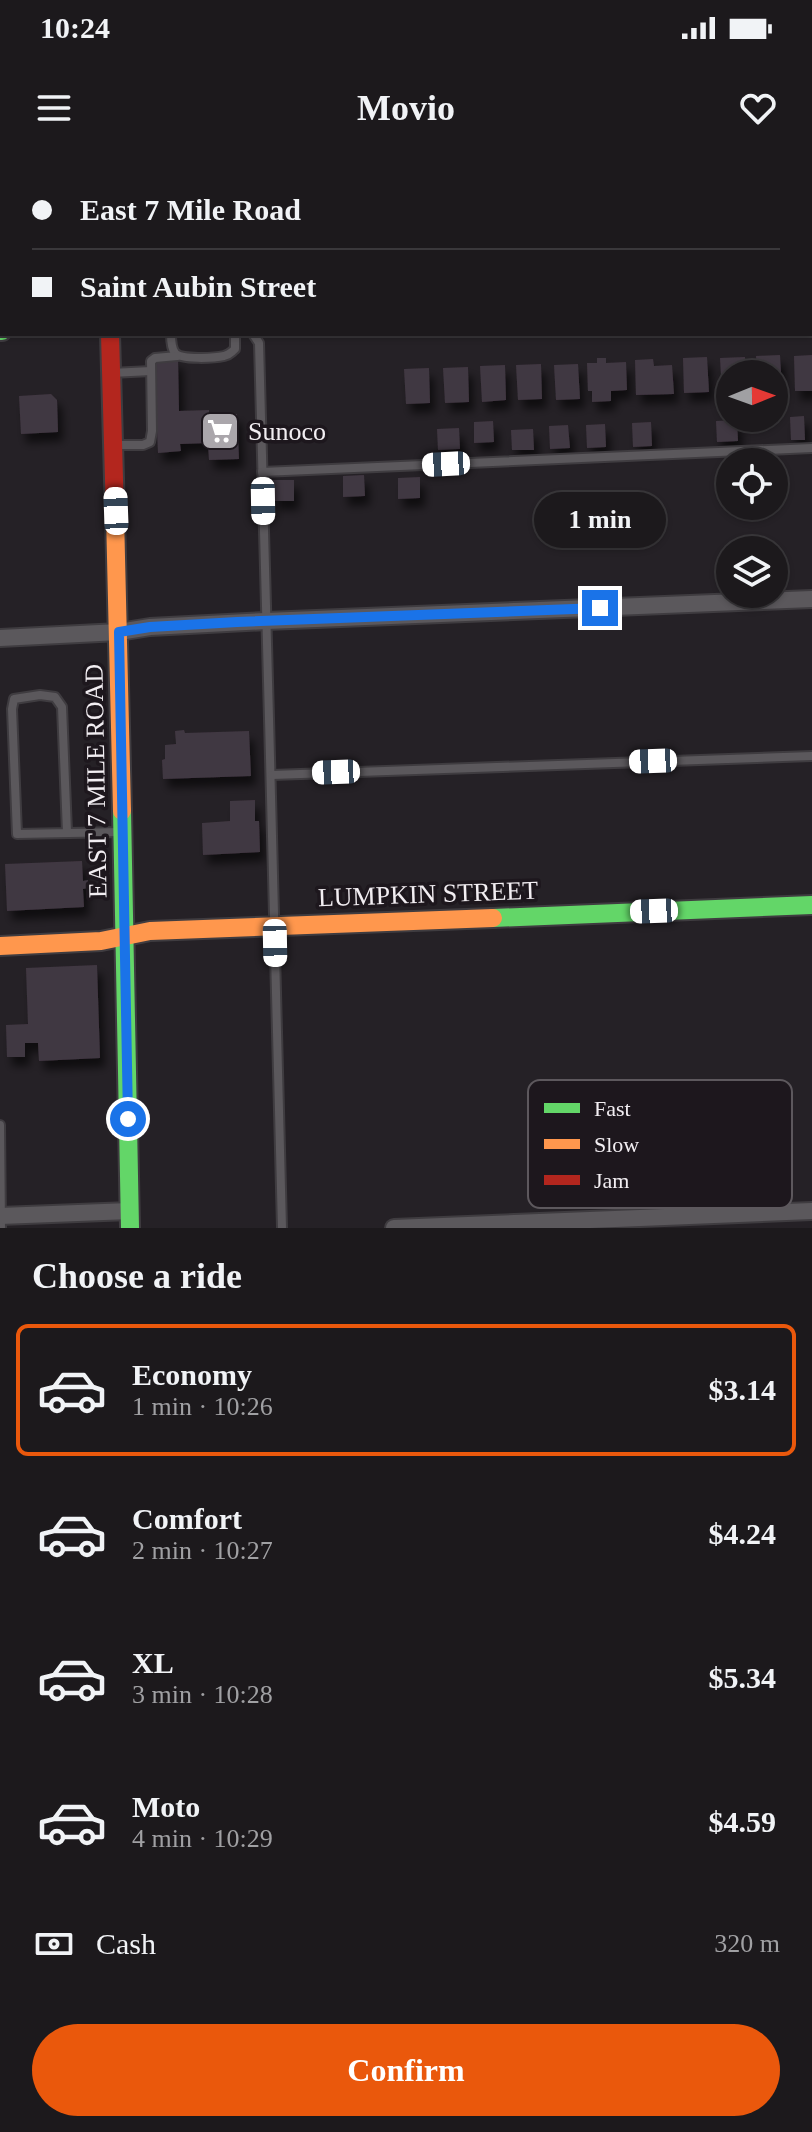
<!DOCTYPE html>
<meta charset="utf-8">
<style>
:root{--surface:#1c191c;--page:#252225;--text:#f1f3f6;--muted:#a0a0a3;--line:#3a383b;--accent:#ea580c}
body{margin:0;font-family:Georgia,serif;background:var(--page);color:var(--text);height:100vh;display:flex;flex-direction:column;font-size:30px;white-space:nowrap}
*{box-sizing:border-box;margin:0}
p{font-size:26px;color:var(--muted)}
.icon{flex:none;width:44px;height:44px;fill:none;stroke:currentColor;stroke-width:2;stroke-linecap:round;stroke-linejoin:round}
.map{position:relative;height:1068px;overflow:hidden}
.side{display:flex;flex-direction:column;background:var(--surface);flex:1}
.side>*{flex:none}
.top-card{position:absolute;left:0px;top:0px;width:812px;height:176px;box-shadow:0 2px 6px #0004,0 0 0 2px var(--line);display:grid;align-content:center;height:176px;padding:0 32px;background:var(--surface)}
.needle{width:52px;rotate:89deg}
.controls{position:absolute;left:716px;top:200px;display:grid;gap:16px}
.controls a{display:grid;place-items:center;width:72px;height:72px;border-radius:50%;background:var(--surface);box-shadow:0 2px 6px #0004,0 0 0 2px var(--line);font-size:40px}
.end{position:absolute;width:36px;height:36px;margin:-18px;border:10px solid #1a73e8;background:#fff;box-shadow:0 0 0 4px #fff}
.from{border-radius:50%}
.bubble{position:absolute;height:56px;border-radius:28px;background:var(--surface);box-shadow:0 2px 6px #0004,0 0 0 2px var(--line);font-size:26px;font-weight:600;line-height:56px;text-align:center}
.car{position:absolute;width:24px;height:48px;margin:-24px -12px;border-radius:10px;box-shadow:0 0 6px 2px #0007;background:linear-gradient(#fff 24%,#345 0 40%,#fff 0 76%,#345 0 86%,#fff 0)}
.top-card b{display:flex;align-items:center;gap:28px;height:76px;font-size:30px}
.top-card b+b{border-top:2px solid var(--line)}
.top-card i{width:20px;height:20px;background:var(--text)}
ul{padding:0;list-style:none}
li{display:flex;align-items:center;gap:24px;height:132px;margin:0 16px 12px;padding:0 16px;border:4px solid transparent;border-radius:12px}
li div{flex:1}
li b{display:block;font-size:30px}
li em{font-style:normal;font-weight:600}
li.active{border-color:var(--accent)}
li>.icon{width:72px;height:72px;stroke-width:1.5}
h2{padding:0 32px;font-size:36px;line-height:96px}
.pay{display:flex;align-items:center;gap:20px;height:88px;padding:0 32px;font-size:30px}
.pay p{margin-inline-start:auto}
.primary-button{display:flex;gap:16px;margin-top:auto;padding:16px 32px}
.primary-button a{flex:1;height:92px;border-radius:48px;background:var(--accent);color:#fff;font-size:32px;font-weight:600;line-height:92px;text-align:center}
.status{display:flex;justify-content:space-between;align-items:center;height:56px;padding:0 40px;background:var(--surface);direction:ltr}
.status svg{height:22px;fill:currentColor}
header{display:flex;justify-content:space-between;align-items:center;height:104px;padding:0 32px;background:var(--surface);font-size:36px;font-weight:600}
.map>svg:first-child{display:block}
</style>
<div class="status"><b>10:24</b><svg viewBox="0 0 49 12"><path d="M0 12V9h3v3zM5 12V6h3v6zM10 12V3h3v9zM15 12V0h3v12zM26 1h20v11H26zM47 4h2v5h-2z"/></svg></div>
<header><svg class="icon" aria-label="menu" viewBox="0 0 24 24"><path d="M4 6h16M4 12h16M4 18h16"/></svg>Movio<svg class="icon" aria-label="heart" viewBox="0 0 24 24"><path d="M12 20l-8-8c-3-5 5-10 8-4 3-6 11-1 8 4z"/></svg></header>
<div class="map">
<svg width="812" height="1068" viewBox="0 0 812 1068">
<defs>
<filter id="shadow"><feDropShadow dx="5" dy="9" stdDeviation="4" flood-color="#0009"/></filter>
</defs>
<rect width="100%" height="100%" fill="#252126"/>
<g fill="#413742" filter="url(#shadow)">
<path d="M780,195L782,230L774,231V214H757L756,196Z"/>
<path d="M812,195V231H795L794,196Z"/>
<path d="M707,197L709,232L684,233L683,198Z"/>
<path d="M745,197L746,214H730V233H722L720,198Z"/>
<path d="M597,198H606V203L626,202L627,230L611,231V241L592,242V231H588L587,203H597Z"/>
<path d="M178,199L179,251L209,250V255L237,254L239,299L209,300L208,283L180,284L181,291L158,293L154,200Z"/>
<path d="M653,199L654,206L672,205L674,234L636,235L635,200Z"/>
<path d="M541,204L542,239L518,240L516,205Z"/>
<path d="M578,204L580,239L556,240L554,205Z"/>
<path d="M505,205L506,240L482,242L480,206Z"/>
<path d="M468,207L469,242L445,243L443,208Z"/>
<path d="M429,208L430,243L406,244L404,209Z"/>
<path d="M51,234L57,240L58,272L21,274L19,236Z"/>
<path d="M804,256L805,280H791L790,257Z"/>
<path d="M737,260L738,281L717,282L716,261Z"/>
<path d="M493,261L494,282L474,283V262Z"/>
<path d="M651,262L652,286L633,287L632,263Z"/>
<path d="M605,264L606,287L587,288L586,265Z"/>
<path d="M568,265L570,288L550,289L549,266Z"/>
<path d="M459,268L460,289L438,290L437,269Z"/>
<path d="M533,269L534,290H512L511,270Z"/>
<path d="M364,315L365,336L343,337V316Z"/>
<path d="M420,317V338L398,339V318Z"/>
<path d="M272,320H294V341H273Z"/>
<path d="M184,570L185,573L249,571L251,616L163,619L162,600L165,599V585L176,584L175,571Z"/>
<path d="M255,640V661H259L260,692L203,695L202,663L230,661V641Z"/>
<path d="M82,701L83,721L88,720V728L83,729L84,747L7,751L5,704Z"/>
<path d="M97,805L100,898L39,901L38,883H25V897H7L6,865L28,864L26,808Z"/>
</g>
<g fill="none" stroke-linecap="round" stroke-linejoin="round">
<g stroke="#3f3c40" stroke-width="12">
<g id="lane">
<path d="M3,0V2"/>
<path d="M51,0L52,2"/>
<path d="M233,0V2"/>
<path d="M530,2L585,0"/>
<path d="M171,174C171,180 171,188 175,193C181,200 215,198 224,196C231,194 230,193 235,189V174"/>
<path d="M253,174L259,183C266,478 276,773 282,1068"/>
<path d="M111,213L151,211"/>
<path d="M116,285H143L150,282L152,271L151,201L155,198L177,196"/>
<path d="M262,312L812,288"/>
<path d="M272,615L812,596"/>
<path d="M67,672L62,547L55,537L40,535L14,539L12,549L17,674L122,672"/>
<path d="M0,965L1,1068"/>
</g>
</g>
<g stroke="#3f3c40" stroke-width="20">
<g id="street">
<path d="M0,478L119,472L150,467L266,461L812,439"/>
<path d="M0,1056L130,1051"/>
<path d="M394,1068L812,1051"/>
</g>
</g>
<g stroke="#3f3c40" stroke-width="22">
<g id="fast">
<path d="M101,0V2"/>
<path d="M810,136H812"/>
<path d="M0,171H2"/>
<path d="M122,651L130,1068"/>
<path d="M493,758L812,745"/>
</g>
</g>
<g stroke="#3f3c40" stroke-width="22">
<g id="slow">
<path d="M115,355L122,651"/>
<path d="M0,786L101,781L150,771L493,758"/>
</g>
</g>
<g stroke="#3f3c40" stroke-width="22">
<path id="jam" d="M110,174L115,355"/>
</g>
<use href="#lane" stroke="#5b585c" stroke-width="8"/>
<use href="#street" stroke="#5b585c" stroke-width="16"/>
<use href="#fast" stroke="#63d668" stroke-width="18"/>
<use href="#slow" stroke="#ff974d" stroke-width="18"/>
<use href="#jam" stroke="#b3261e" stroke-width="18"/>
</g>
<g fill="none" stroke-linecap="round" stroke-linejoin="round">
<path stroke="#1a73e8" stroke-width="10" d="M128,959L119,472L150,467L237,462L600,448"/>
</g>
<defs>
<g id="supermarket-square" transform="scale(2)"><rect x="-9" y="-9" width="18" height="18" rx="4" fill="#aaa6ab" stroke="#1d171d"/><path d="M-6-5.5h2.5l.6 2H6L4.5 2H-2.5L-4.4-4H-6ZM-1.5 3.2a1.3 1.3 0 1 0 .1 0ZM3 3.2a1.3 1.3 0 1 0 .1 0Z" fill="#fff"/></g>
</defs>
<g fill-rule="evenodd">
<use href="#supermarket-square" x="220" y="271"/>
</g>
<g text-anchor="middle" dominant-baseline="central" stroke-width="7" stroke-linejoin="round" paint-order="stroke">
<g font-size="26" fill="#f2eef2" stroke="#1d171d" text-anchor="start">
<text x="248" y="271">Sunoco</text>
</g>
<g font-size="26" fill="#f2eef2" stroke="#1d171d">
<text transform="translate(96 621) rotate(-91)">EAST 7 MILE ROAD</text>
<text transform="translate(428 734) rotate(-2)">LUMPKIN STREET</text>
</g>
</g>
<rect x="528" y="920" width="264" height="128" rx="12" fill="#1d171d" stroke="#5d585d" stroke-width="2"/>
<rect x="544" y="943" width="36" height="10" fill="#63d668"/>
<rect x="544" y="979" width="36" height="10" fill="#ff974d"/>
<rect x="544" y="1015" width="36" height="10" fill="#b3261e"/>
<g font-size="22" fill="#f2eef2">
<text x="594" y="956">Fast</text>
<text x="594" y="992">Slow</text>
<text x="594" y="1028">Jam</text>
</g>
</svg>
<div class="controls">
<a><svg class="needle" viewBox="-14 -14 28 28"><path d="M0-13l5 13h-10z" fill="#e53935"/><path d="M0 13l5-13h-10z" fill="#a0a0a3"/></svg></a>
<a><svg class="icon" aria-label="locate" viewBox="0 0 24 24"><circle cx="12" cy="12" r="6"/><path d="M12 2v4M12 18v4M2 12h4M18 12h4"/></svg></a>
<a><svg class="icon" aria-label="layers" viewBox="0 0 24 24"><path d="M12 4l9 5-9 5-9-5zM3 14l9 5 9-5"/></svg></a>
</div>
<i class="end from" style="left:128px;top:959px"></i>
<i class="end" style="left:600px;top:448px"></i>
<div class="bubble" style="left:534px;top:332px;width:132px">1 min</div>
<i class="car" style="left:446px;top:304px;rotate:267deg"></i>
<i class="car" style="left:263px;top:341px;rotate:179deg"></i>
<i class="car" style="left:116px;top:351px;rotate:358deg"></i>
<i class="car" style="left:653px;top:601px;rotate:268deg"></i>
<i class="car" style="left:336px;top:612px;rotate:268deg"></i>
<i class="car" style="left:654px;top:751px;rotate:268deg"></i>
<i class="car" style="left:275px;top:783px;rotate:179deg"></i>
<div class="top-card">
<b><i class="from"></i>East 7 Mile Road</b>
<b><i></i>Saint Aubin Street</b>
</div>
</div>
<section class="side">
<h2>Choose a ride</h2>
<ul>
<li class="active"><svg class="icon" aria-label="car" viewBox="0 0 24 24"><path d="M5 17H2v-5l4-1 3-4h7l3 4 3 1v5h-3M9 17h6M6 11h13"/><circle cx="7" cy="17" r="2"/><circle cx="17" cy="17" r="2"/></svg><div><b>Economy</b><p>1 min · 10:26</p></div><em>$3.14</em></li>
<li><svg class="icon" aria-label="car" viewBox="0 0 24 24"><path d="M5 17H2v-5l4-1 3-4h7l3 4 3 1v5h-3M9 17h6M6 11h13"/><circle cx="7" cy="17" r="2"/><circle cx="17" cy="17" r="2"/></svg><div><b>Comfort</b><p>2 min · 10:27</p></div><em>$4.24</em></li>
<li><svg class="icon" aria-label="car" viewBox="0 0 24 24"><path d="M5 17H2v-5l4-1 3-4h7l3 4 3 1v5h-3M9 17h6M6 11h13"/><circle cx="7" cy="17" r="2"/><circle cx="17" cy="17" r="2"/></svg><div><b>XL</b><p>3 min · 10:28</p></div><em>$5.34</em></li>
<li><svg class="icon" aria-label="car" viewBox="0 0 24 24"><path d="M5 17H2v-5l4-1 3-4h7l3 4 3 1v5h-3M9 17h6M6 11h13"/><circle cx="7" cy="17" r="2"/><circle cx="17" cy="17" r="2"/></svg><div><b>Moto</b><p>4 min · 10:29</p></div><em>$4.59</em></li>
</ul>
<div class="pay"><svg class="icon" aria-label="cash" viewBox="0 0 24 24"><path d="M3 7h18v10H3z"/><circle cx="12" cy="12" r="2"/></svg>Cash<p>320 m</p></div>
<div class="primary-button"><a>Confirm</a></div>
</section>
